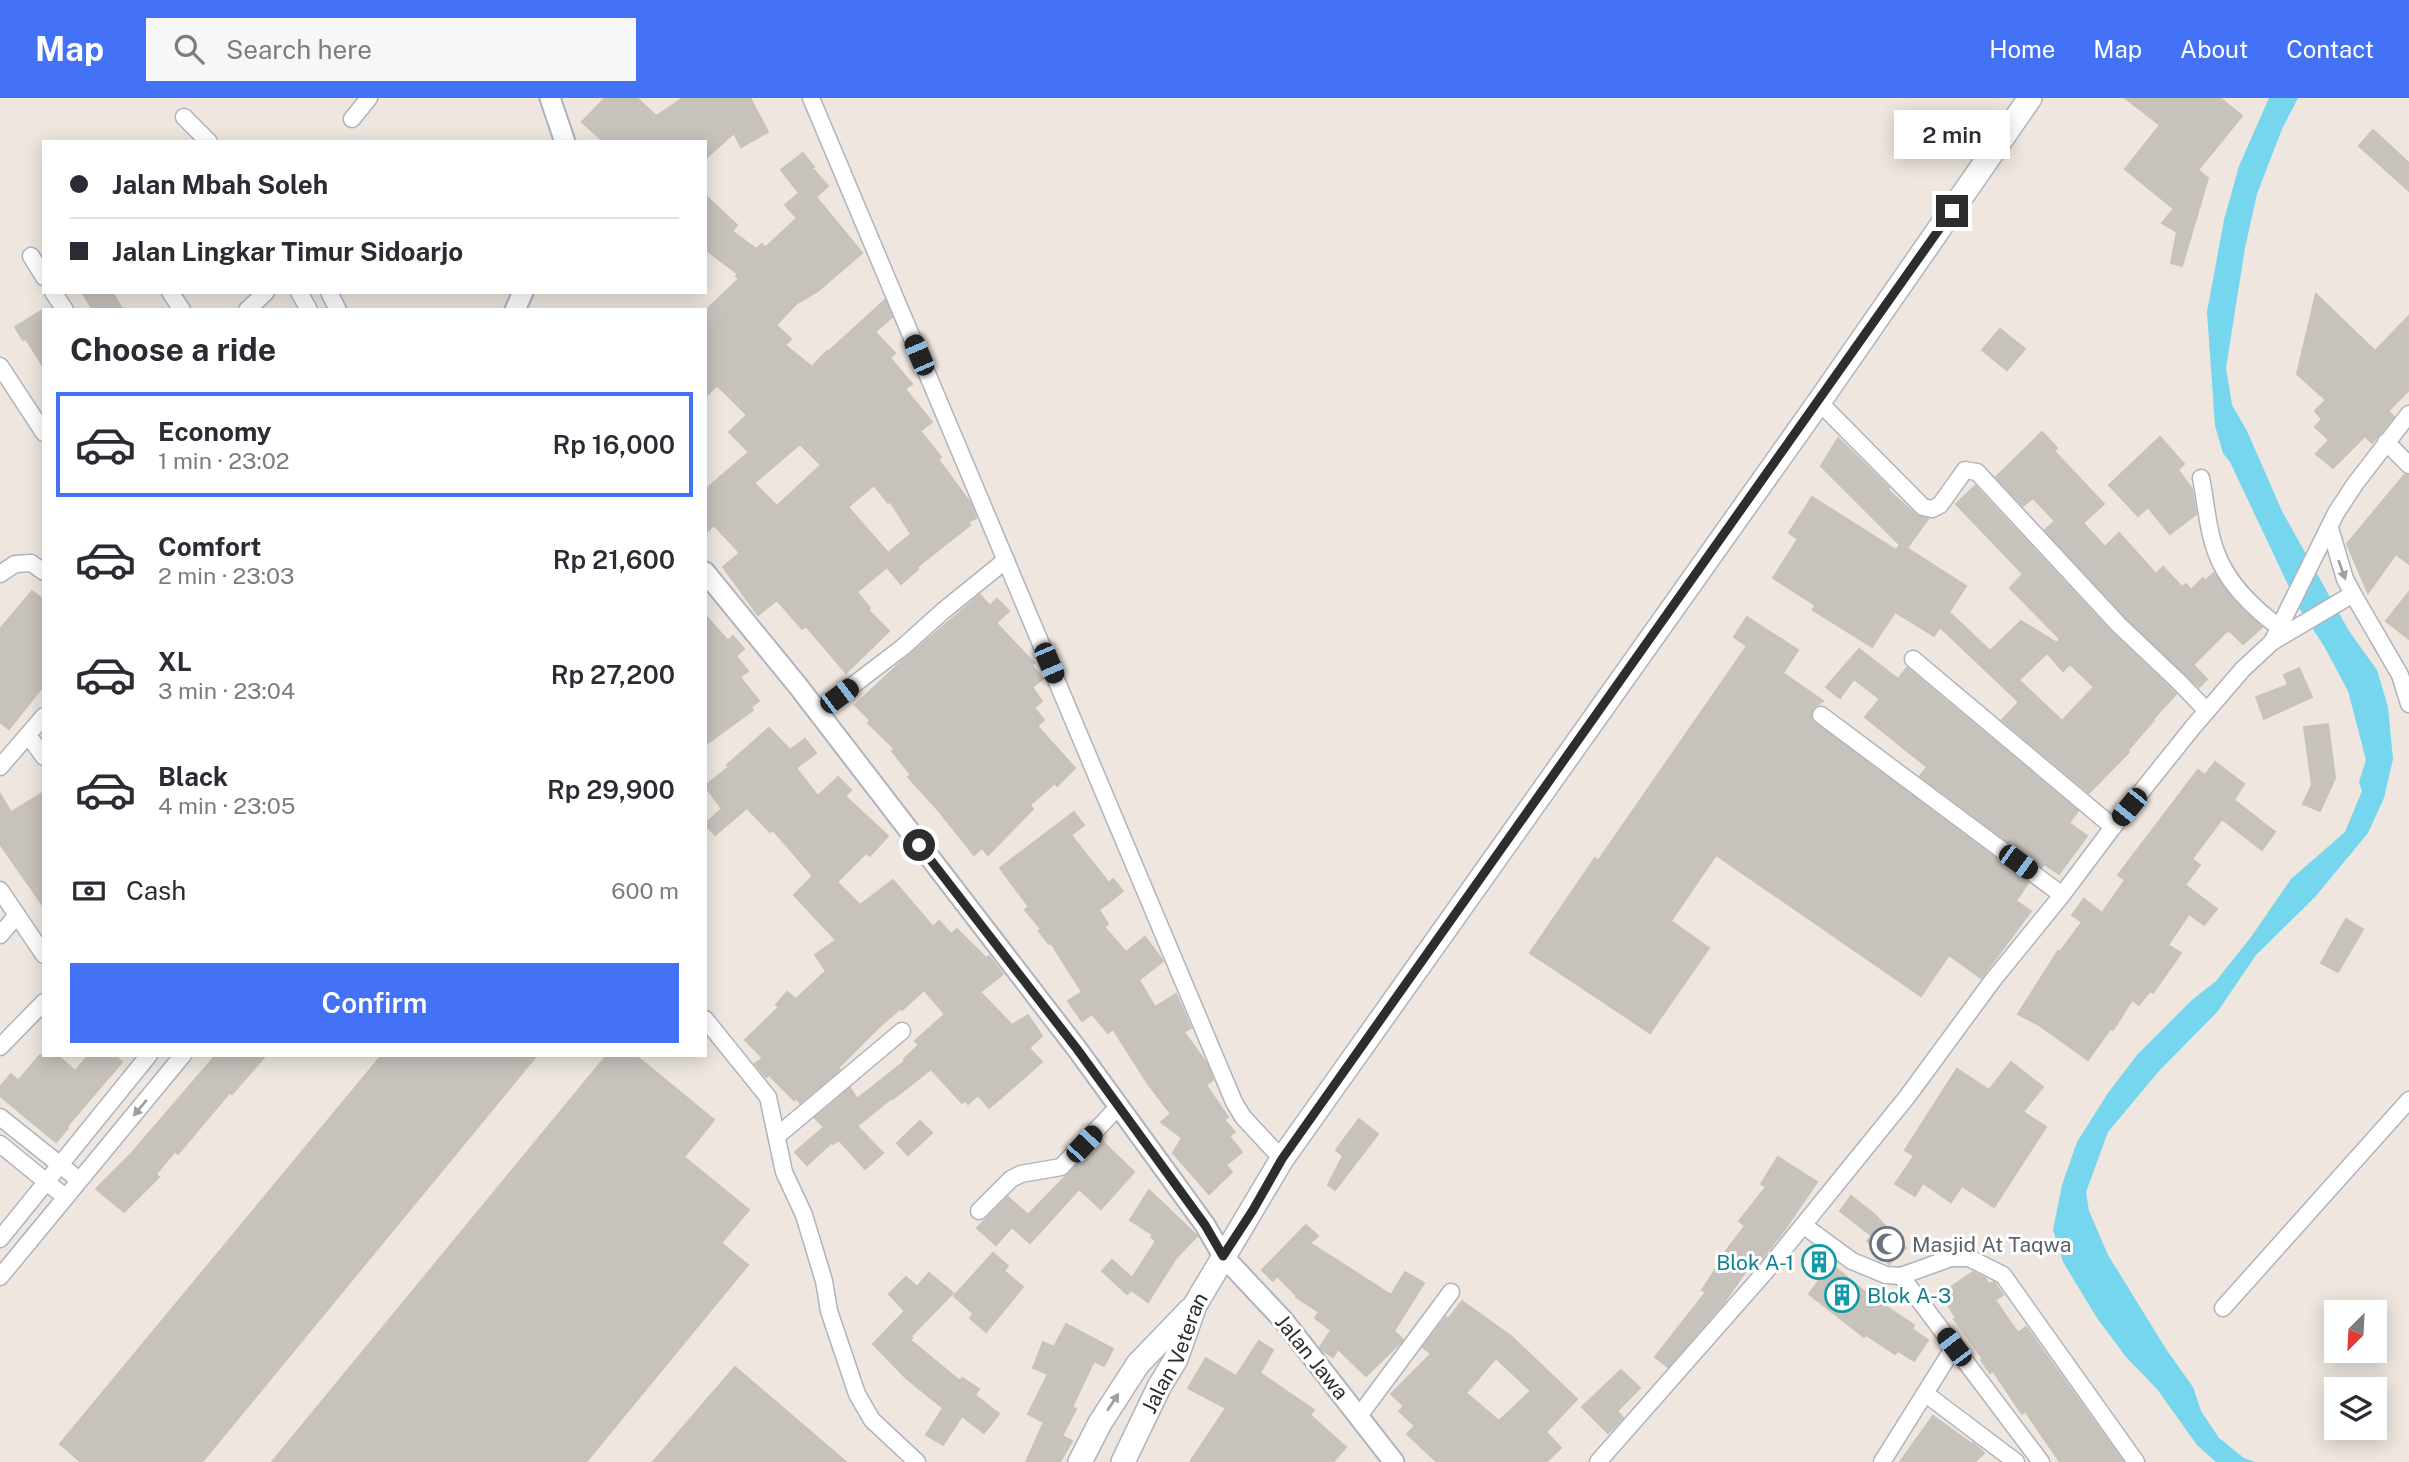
<!DOCTYPE html>
<meta charset="utf-8">
<style>
:root{--surface:#fff;--page:#f7f7f7;--text:#2b2b33;--muted:#7c7c81;--line:#e1e1e2;--accent:#4372f7}
body{margin:0;font-family:"Public Sans",sans-serif;background:var(--page);color:var(--text);height:100vh;display:flex;flex-direction:column;font-size:26px;white-space:nowrap}
*{box-sizing:border-box;margin:0}
p{font-size:23px;color:var(--muted)}
.icon{flex:none;width:38px;height:38px;fill:none;stroke:currentColor;stroke-width:2;stroke-linecap:round;stroke-linejoin:round}
.map{position:relative;flex:1;overflow:hidden}
.panel{position:absolute;left:42px;top:210px;width:665px;height:749px;display:flex;flex-direction:column;background:var(--surface);border-radius:0px;box-shadow:0 4px 18px #0003}
.panel>*{flex:none}
.hud{position:absolute;left:42px;top:42px;width:665px;height:154px;border-radius:0px;box-shadow:0 4px 18px #0003;display:grid;align-content:center;height:154px;padding:0 28px;background:var(--surface)}
.needle{width:46px;rotate:204deg}
.fabs{position:absolute;left:2324px;top:1202px;display:grid;gap:14px}
.fabs a{display:grid;place-items:center;width:63px;height:63px;border-radius:0px;background:var(--surface);box-shadow:0 4px 18px #0003;font-size:35px}
.end{position:absolute;width:32px;height:32px;margin:-16px;border:9px solid #2d2d2d;background:#fff;box-shadow:0 0 0 4px #fff}
.from{border-radius:50%}
.bubble{position:absolute;height:49px;border-radius:0px;background:var(--surface);box-shadow:0 4px 18px #0003;font-size:23px;font-weight:600;line-height:49px;text-align:center}
.car{position:absolute;width:21px;height:42px;margin:-21px -10px;border-radius:9px;box-shadow:0 0 5px 2px #0007;background:linear-gradient(#222 24%,#8ab4d8 0 40%,#222 0 76%,#8ab4d8 0 86%,#222 0)}
.hud b{display:flex;align-items:center;gap:24px;height:66px;font-size:26px}
.hud b+b{border-top:2px solid var(--line)}
.hud i{width:18px;height:18px;background:var(--text)}
ul{padding:0;list-style:none}
li{display:flex;align-items:center;gap:21px;height:105px;margin:0 14px 10px;padding:0 14px;border:4px solid transparent;border-radius:0px}
li div{flex:1}
li b{display:block;font-size:26px}
li em{font-style:normal;font-weight:600}
li.current{border-color:var(--accent)}
li>.icon{width:63px;height:63px;stroke-width:1.5}
h2{padding:0 28px;font-size:32px;line-height:84px}
.pay{display:flex;align-items:center;gap:18px;height:77px;padding:0 28px;font-size:26px}
.pay p{margin-inline-start:auto}
.cta{display:flex;gap:14px;margin-top:auto;padding:14px 28px}
.cta a{flex:1;height:80px;border-radius:0px;background:var(--accent);color:#fff;font-size:28px;font-weight:600;line-height:80px;text-align:center}
header{display:flex;align-items:center;gap:42px;box-sizing:border-box;height:98px;padding:0 35px;background:var(--accent);color:#fff}
header strong{font-size:33px}
nav{display:flex;gap:38px;margin-inline-start:auto;font-size:24px}
.search{width:490px;height:63px;background:var(--page);display:flex;align-items:center;gap:18px;box-sizing:border-box;padding:0 24px;border-radius:0px;color:var(--muted);font-size:26px}
.map>svg:first-child{display:block}
</style>
<header>
<strong>Map</strong>
<div class="search"><svg class="icon" aria-label="search" viewBox="0 0 24 24"><circle cx="10" cy="10" r="6"/><path d="M15 15l6 6"/></svg>Search here</div>
<nav><a>Home</a><a>Map</a><a>About</a><a>Contact</a></nav>
</header>
<div class="map">
<svg width="2409" height="1364" viewBox="0 0 2409 1364">
<rect width="100%" height="100%" fill="#eee6df"/>
<path fill="#75d6ed" d="M2269,0H2298L2282,31L2257,96L2245,150L2226,270L2232,307L2247,333L2282,413L2349,533L2377,572L2388,609L2393,661L2384,700L2368,735L2315,799L2256,857L2218,913L2159,973L2108,1034L2086,1094L2089,1113L2108,1157L2166,1251L2193,1289L2201,1313L2219,1340L2244,1360L2255,1364H2216L2197,1347L2157,1291L2126,1259L2097,1220L2063,1164L2053,1132L2062,1087L2077,1044L2108,995L2137,957L2192,902L2216,883L2251,839L2291,781L2345,734L2362,693L2359,684L2366,662L2348,593L2324,548L2299,510L2230,364L2223,355L2215,328L2207,214L2224,122L2239,68Z"/>
<g fill="#c7c2bb" stroke="#c9c2b9" stroke-width="2" fill-rule="evenodd">
<path d="M605,0H637L656,18L683,0H750L768,34L741,49L734,35L705,61V44H604L582,24Z"/>
<path d="M2125,0H2220L2242,18L2198,72L2208,80L2182,168L2171,165L2177,134L2162,125L2174,111L2125,71L2160,27Z"/>
<path d="M2373,32L2409,65V93L2359,48Z"/>
<path d="M803,55L814,69L812,70L828,88L816,99L862,155L818,193L796,206L776,227L791,241L785,247L812,269L827,253L828,254L885,202L892,219L875,234L895,255L890,260L912,286L905,291L932,324L920,333L941,359L938,361L971,406L976,420L968,424L970,427L917,469L918,471L901,486L887,469L857,494L870,510L868,512L889,533L846,575L806,528L802,531L777,502L758,517L723,469L740,455L714,427L705,435V392L749,354L729,334L747,317L717,287L705,299V213L739,181L736,178L738,176L705,151V97L737,127L732,133L756,151L762,146L765,150L797,120L785,107L799,95L781,72ZM800,346L821,367L777,408L754,385ZM874,387L888,405L890,403L911,436L888,455L848,409Z"/>
<path d="M82,194H112L123,212H93Z"/>
<path d="M2316,196L2375,253L2409,218V292L2388,313L2394,319L2372,345L2365,338L2333,370L2316,356L2329,342L2315,329L2322,321L2315,313L2326,302L2297,276Z"/>
<path d="M44,211V270L26,241L23,242L15,229Z"/>
<path d="M2000,231L2025,251L2007,272L1982,252Z"/>
<path d="M2042,334L2057,350L2054,353L2104,406L2083,425L2105,449L2119,435L2156,476L2163,469L2182,489L2186,486L2191,492L2203,480L2205,483L2214,475L2236,505L2262,529L2243,546L2230,533L2226,534L2193,567L2207,581L2199,589L2126,520L2045,432L2055,423L2033,400L2023,408L1996,379Z"/>
<path d="M2160,339L2184,366L2178,372L2192,391L2196,416L2170,436L2148,409L2138,418L2109,387Z"/>
<path d="M1838,340L1889,390L1888,392L1916,417L1928,421L1907,450L1966,488L1949,514L1990,553L2021,523L2057,545L2060,541L2010,490L2023,476L1956,406L1975,388L2111,534L2176,596L2153,621L2154,622L2127,653L2129,654L2089,695L2002,622L2019,604L1940,529L1934,538L1895,514L1872,549L1813,512L1815,507L1773,480L1798,441L1789,435L1812,399L1896,452L1900,447L1821,368ZM2047,555L2063,573L2070,566L2094,589L2062,623L2019,582Z"/>
<path d="M2405,376L2409,377V466L2396,456L2368,495L2347,446Z"/>
<path d="M32,493L44,502V587L9,631L0,624V531Z"/>
<path d="M2409,494V541L2386,523Z"/>
<path d="M980,497L990,508L997,501L1009,513L996,525L1034,565L1031,567L1043,581L1032,589L1042,603L1034,610L1044,622L1037,628L1075,670L1057,688L1055,685L1030,707L1033,711L988,757L982,750L974,757L938,712L908,679L911,677L892,653L895,651L868,625L870,622L855,607L899,566Z"/>
<path d="M705,517L728,543L733,538L744,551L736,558L748,573L740,579L759,603L751,609L753,612L705,647Z"/>
<path d="M1747,519L1798,552L1783,575L1823,603L1813,610L1811,615V621L1815,625L2028,785L2016,803L2031,813L1981,880L1949,857L1921,898L1716,757L1671,823L1709,850L1650,935L1530,855L1595,760L1598,763L1747,548L1734,539Z"/>
<path d="M1859,551L1898,581L1907,570L2078,713L2069,725L2087,738L2059,776L2044,766L2042,769L1920,678L1927,669L1865,619L1880,601L1854,581L1840,600L1826,589Z"/>
<path d="M2299,570L2312,599L2264,621L2256,599L2288,587L2284,577Z"/>
<path d="M2328,626L2335,680L2320,713L2303,706L2312,687L2304,629Z"/>
<path d="M769,630L790,652L805,641L816,655L796,670L818,698L838,679L851,692L845,698L888,738L870,758L866,755L837,784L860,807L893,782L933,829L939,823L951,836L957,831L986,860L989,858L1003,876L980,894L1012,927L1028,917L1042,938L1029,950L1042,964L989,1010L978,997L968,1006L965,1002L962,1005L931,971L893,1001L892,1000L857,1028L883,1055L865,1071L839,1042L833,1046L832,1044L807,1067L795,1054L824,1029L815,1020L850,990L857,1001L905,963L904,961L919,947L915,943L945,916L924,892L902,912L901,910L880,928L838,970L840,972L800,1005L796,1000L794,1002L769,977L766,979L755,966L763,960L745,942L779,909L776,907L787,894L796,901L826,873L815,857L836,842L794,797L813,778L773,732L770,734L747,710L715,737L705,726L722,711L705,688L729,669L727,667Z"/>
<path d="M2215,664L2244,686L2234,702L2275,734L2262,752L2222,721L2192,761L2200,767L2185,787L2217,811L2204,827L2189,816L2168,847L2181,855L2153,895L2150,893L2139,907L2132,902L2113,932L2111,930L2088,962L2039,927L2018,916L2058,853L2060,854L2082,824L2072,817L2084,801L2102,815L2125,782L2118,777L2198,672L2205,677Z"/>
<path d="M44,694V809L0,746V696L11,714Z"/>
<path d="M1074,714L1084,727L1071,737L1109,785L1113,781L1123,793L1099,812L1108,826L1104,829L1126,854L1145,839L1163,863L1139,882L1155,909L1176,896L1191,930L1184,934L1207,966L1213,982L1206,987L1228,1019L1224,1022L1235,1034L1229,1038L1242,1054L1226,1067L1232,1074L1209,1096L1173,1055L1182,1040L1161,1024L1171,1016L1148,986L1113,931L1108,935L1092,916L1082,923L1068,903L1082,894L1051,845L1049,846L1039,833L1041,831L1025,812L1029,809L1000,770Z"/>
<path d="M2346,821L2363,831L2338,874L2321,865Z"/>
<path d="M40,957H57L75,973L89,957H114L122,964L67,1028L68,1030L56,1044L0,998V989L11,976L18,983Z"/>
<path d="M216,957H266L232,996L230,994L178,1056L175,1053L156,1076L159,1079L124,1114L96,1091L131,1056Z"/>
<path d="M382,957H537L202,1364H81L60,1346Z"/>
<path d="M607,957H635L714,1022L684,1059L749,1112L721,1145L748,1167L586,1364H272Z"/>
<path d="M2011,964L2043,989L2023,1014L2046,1029L1994,1109L1962,1088L1951,1104L1923,1085L1915,1098L1895,1086L1914,1058L1905,1052L1957,971L1989,992Z"/>
<path d="M1359,1021L1378,1036L1335,1092L1328,1087L1343,1058L1336,1052Z"/>
<path d="M920,1023L932,1035L908,1057L897,1045Z"/>
<path d="M1101,1042L1134,1074L1101,1111L1079,1091L1030,1145L1012,1129L996,1147L977,1130L1008,1099L1028,1117Z"/>
<path d="M1778,1059L1817,1084L1785,1131L1754,1171L1752,1173L1748,1170L1723,1206L1668,1269L1655,1259L1706,1194L1702,1192L1727,1154L1726,1153L1745,1128L1739,1123L1766,1089L1761,1086Z"/>
<path d="M1149,1092L1197,1138L1176,1160L1148,1204L1131,1192L1127,1196L1102,1173L1112,1162L1132,1180L1156,1143L1151,1139L1153,1137L1130,1122Z"/>
<path d="M1851,1098L1874,1116L1906,1150L1889,1166L1867,1143L1872,1138L1840,1113Z"/>
<path d="M1306,1127L1318,1138L1310,1145L1391,1197L1405,1174L1424,1185L1394,1233L1403,1242L1366,1278L1338,1251L1333,1259L1322,1252L1320,1249L1331,1232L1315,1220L1319,1214L1296,1199L1297,1198L1277,1178L1273,1183L1262,1172Z"/>
<path d="M993,1155L1008,1168L1004,1173L1023,1189L986,1234L970,1220L974,1216L954,1198Z"/>
<path d="M1831,1166L1870,1198L1914,1227L1912,1231L1928,1242L1914,1263L1898,1253L1895,1256L1866,1237L1864,1239L1809,1196Z"/>
<path d="M1973,1174L1985,1180L1989,1186L1994,1184L2003,1197L1995,1202L2018,1235L2026,1229L2123,1364H2060L2025,1313L2022,1316L1993,1273L1990,1275L1981,1262L1983,1261L1954,1221L1956,1220L1941,1196Z"/>
<path d="M929,1175L953,1195L910,1239L912,1240L910,1242L960,1283L962,1280L979,1291L975,1297L999,1316L984,1335L962,1318L943,1347L926,1337L943,1310L906,1280L873,1246L905,1213L889,1196L906,1179L917,1189Z"/>
<path d="M1462,1203L1512,1239L1577,1301L1546,1334L1561,1350L1546,1364H1437L1407,1336L1415,1328L1399,1313L1404,1308L1391,1296L1431,1256L1423,1249L1446,1219L1448,1221ZM1496,1260L1531,1293L1499,1323L1466,1295Z"/>
<path d="M1066,1226L1113,1251L1104,1268L1094,1263L1072,1309L1076,1311L1062,1338L1072,1343L1060,1364H1026L1044,1324L1028,1316L1048,1276L1033,1270L1043,1244L1054,1249Z"/>
<path d="M1259,1243L1273,1252L1260,1275L1314,1312L1310,1317L1346,1349L1333,1364H1190L1226,1310L1188,1290L1206,1260L1236,1278Z"/>
<path d="M735,1269L846,1364H653Z"/>
<path d="M1621,1272L1640,1290L1617,1313L1623,1320L1608,1335L1582,1309Z"/>
<path d="M1933,1318L1972,1346L1973,1345L1984,1355L1975,1364H1900Z"/>
</g>
<g fill="none" stroke-linecap="round" stroke-linejoin="round">
<g stroke="#b0b3bd" stroke-width="19">
<g id="minor">
<path d="M811,0L1234,1004L1243,1019L1282,1061"/>
<path d="M184,19L209,44"/>
<path d="M352,21L369,0"/>
<path d="M31,158L44,179"/>
<path d="M53,194L65,212"/>
<path d="M170,194L182,212"/>
<path d="M299,194L309,212"/>
<path d="M329,194L338,212"/>
<path d="M247,212L266,194"/>
<path d="M0,268L44,335"/>
<path d="M1819,304L1923,409L1932,411L1940,407L1965,372L1977,374L2119,527L2178,583L2207,613"/>
<path d="M2386,344L2409,367"/>
<path d="M2201,380C2206,404 2207,429 2215,451C2226,485 2257,514 2286,534"/>
<path d="M0,476L15,466L31,465L44,474"/>
<path d="M2353,496L2400,577L2409,606"/>
<path d="M2272,544L2336,415L2355,386L2409,316"/>
<path d="M1913,561L2113,729"/>
<path d="M818,614L903,549L943,513L1006,462"/>
<path d="M1821,617L2062,797"/>
<path d="M28,637L44,659"/>
<path d="M0,669L44,618"/>
<path d="M0,792L44,857"/>
<path d="M0,837L17,817"/>
<path d="M705,921L768,999L784,1074L804,1117L824,1183L829,1213L857,1296L872,1322L917,1364"/>
<path d="M0,949L44,904"/>
<path d="M0,1019L79,1082"/>
<path d="M777,1038L902,933"/>
<path d="M0,1046L65,1099"/>
<path d="M979,1113L1011,1081L1021,1076L1061,1069L1119,1008"/>
<path d="M1803,1127L1852,1163L1886,1177L1901,1178L1951,1160H1969L2003,1177L2136,1364"/>
<path d="M0,1141L149,957"/>
<path d="M1901,1178L2041,1364"/>
<path d="M0,1179L183,957"/>
<path d="M2223,1210L2409,1002"/>
<path d="M1926,1296L2016,1364"/>
<path d="M1359,1318L1451,1194"/>
<path d="M1598,1364L1766,1173L1907,999L1993,882L2062,797L2113,729L2193,629L2243,571L2272,544L2353,496L2345,481L2330,430"/>
<path d="M1882,1364L1954,1249"/>
</g>
</g>
<g stroke="#b0b3bd" stroke-width="23">
<g id="tertiary">
<path d="M550,0L565,44"/>
<path d="M515,212L523,194"/>
<path d="M705,474L798,588L1077,951L1205,1127L1223,1158L1284,1223L1394,1364"/>
</g>
</g>
<g stroke="#b0b3bd" stroke-width="26">
<g id="secondary">
<path d="M1080,1364L1100,1325L1138,1266L1190,1212"/>
<path id="s1" d="M1123,1364L1159,1289L1176,1261L1195,1207L1282,1061L1819,304L2030,0"/>
</g>
</g>
<use href="#minor" stroke="#fff" stroke-width="16"/>
<use href="#tertiary" stroke="#fff" stroke-width="19"/>
<use href="#secondary" stroke="#fff" stroke-width="23"/>
</g>
<defs><path id="oneway-solid" d="M-6-.8H1V-3.2L6.5 0L1 3.2V.8H-6Z" transform="scale(1.75)"/></defs>
<g fill="#a0a0a0">
<use href="#oneway-solid" transform="translate(2342 472) rotate(70)"/>
<use href="#oneway-solid" transform="translate(140 1010) rotate(130)"/>
<use href="#oneway-solid" transform="translate(1113 1304) rotate(-57)"/>
</g>
<g fill="none" stroke-linecap="round" stroke-linejoin="round">
<path stroke="#2d2d2d" stroke-width="9" d="M919,747L1077,951L1205,1127L1223,1158L1253,1112L1282,1061L1952,113"/>
</g>
<defs>
<g id="mosque-ring" transform="scale(1.75)"><circle r="9.5" fill="#fff" stroke="#6b7280" stroke-width="1.5"/><path d="M3.5-4.9A6 6 0 1 0 3.5 4.9A5 5 0 1 1 3.5-4.9Z" fill="#6b7280"/></g>
<g id="building-ring" transform="scale(1.75)"><circle r="9.5" fill="#fff" stroke="#0f9aa8" stroke-width="1.5"/><path d="M-4-6H4V6H1V3H-1V6H-4ZM-2.5-4.3h1.7v1.8h-1.7ZM.8-4.3h1.7v1.8H.8ZM-2.5-1h1.7V.8h-1.7ZM.8-1h1.7V.8H.8Z" fill="#0f9aa8"/></g>
</defs>
<g fill-rule="evenodd">
<use href="#mosque-ring" x="1887" y="1146"/>
<use href="#building-ring" x="1819" y="1164"/>
<use href="#building-ring" x="1842" y="1197"/>
</g>
<g text-anchor="middle" dominant-baseline="central" stroke-width="6" stroke-linejoin="round" paint-order="stroke">
<g font-size="21" fill="#5b616d" stroke="#fff" text-anchor="start">
<text x="1912" y="1146">Masjid At Taqwa</text>
</g>
<g font-size="21" fill="#0d838f" stroke="#fff" text-anchor="end">
<text x="1794" y="1164">Blok A-1</text>
<text x="1867" y="1197" text-anchor="start">Blok A-3</text>
</g>
<g font-size="21" fill="#2d2d2d" stroke="#fff">
<text transform="translate(1312 1259) rotate(51)">Jalan Jawa</text>
<text stroke="none"><textPath href="#s1" startOffset="121">Jalan Veteran</textPath></text>
</g>
</g>
</svg>
<div class="fabs">
<a><svg class="needle" viewBox="-14 -14 28 28"><path d="M0-13l5 13h-10z" fill="#e53935"/><path d="M0 13l5-13h-10z" fill="#7c7c81"/></svg></a>
<a><svg class="icon" aria-label="layers" viewBox="0 0 24 24"><path d="M12 4l9 5-9 5-9-5zM3 14l9 5 9-5"/></svg></a>
</div>
<i class="end from" style="left:919px;top:747px"></i>
<i class="end" style="left:1952px;top:113px"></i>
<div class="bubble" style="left:1894px;top:12px;width:116px">2 min</div>
<i class="car" style="left:919px;top:257px;rotate:337deg"></i>
<i class="car" style="left:1049px;top:565px;rotate:157deg"></i>
<i class="car" style="left:839px;top:598px;rotate:53deg"></i>
<i class="car" style="left:2129px;top:709px;rotate:219deg"></i>
<i class="car" style="left:2018px;top:764px;rotate:126deg"></i>
<i class="car" style="left:1084px;top:1046px;rotate:43deg"></i>
<i class="car" style="left:1954px;top:1249px;rotate:323deg"></i>
<div class="hud">
<b><i class="from"></i>Jalan Mbah Soleh</b>
<b><i></i>Jalan Lingkar Timur Sidoarjo</b>
</div>
<section class="panel">
<h2>Choose a ride</h2>
<ul>
<li class="current"><svg class="icon" aria-label="car" viewBox="0 0 24 24"><path d="M5 17H2v-5l4-1 3-4h7l3 4 3 1v5h-3M9 17h6M6 11h13"/><circle cx="7" cy="17" r="2"/><circle cx="17" cy="17" r="2"/></svg><div><b>Economy</b><p>1 min · 23:02</p></div><em>Rp 16,000</em></li>
<li><svg class="icon" aria-label="car" viewBox="0 0 24 24"><path d="M5 17H2v-5l4-1 3-4h7l3 4 3 1v5h-3M9 17h6M6 11h13"/><circle cx="7" cy="17" r="2"/><circle cx="17" cy="17" r="2"/></svg><div><b>Comfort</b><p>2 min · 23:03</p></div><em>Rp 21,600</em></li>
<li><svg class="icon" aria-label="car" viewBox="0 0 24 24"><path d="M5 17H2v-5l4-1 3-4h7l3 4 3 1v5h-3M9 17h6M6 11h13"/><circle cx="7" cy="17" r="2"/><circle cx="17" cy="17" r="2"/></svg><div><b>XL</b><p>3 min · 23:04</p></div><em>Rp 27,200</em></li>
<li><svg class="icon" aria-label="car" viewBox="0 0 24 24"><path d="M5 17H2v-5l4-1 3-4h7l3 4 3 1v5h-3M9 17h6M6 11h13"/><circle cx="7" cy="17" r="2"/><circle cx="17" cy="17" r="2"/></svg><div><b>Black</b><p>4 min · 23:05</p></div><em>Rp 29,900</em></li>
</ul>
<div class="pay"><svg class="icon" aria-label="cash" viewBox="0 0 24 24"><path d="M3 7h18v10H3z"/><circle cx="12" cy="12" r="2"/></svg>Cash<p>600 m</p></div>
<div class="cta"><a>Confirm</a></div>
</section>
</div>
